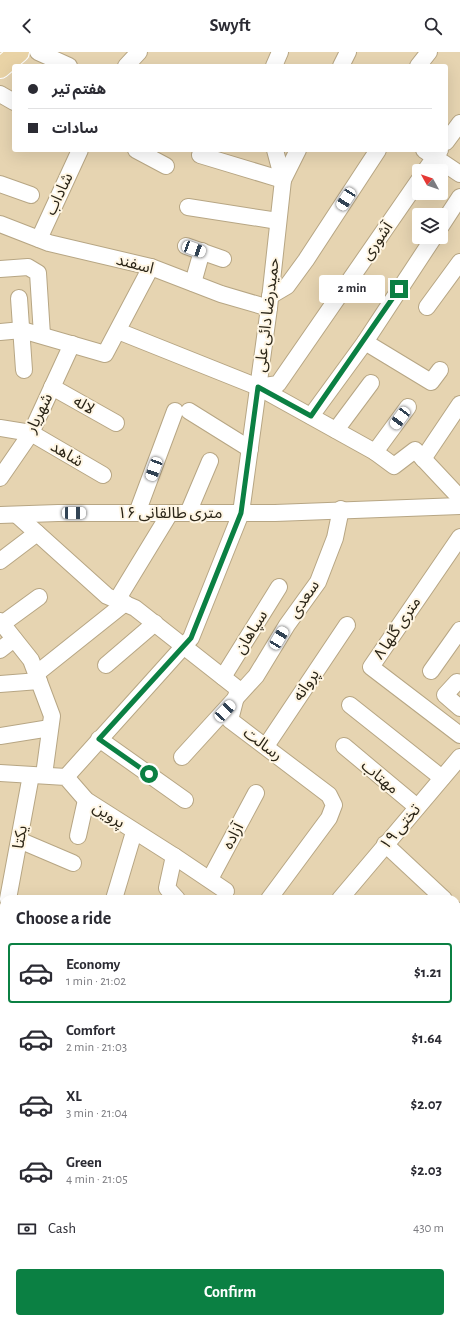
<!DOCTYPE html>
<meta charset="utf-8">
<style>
:root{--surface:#fff;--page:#f7f7f7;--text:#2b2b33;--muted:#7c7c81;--line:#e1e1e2;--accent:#0b8043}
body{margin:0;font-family:"Alegreya Sans","Noto Sans Arabic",sans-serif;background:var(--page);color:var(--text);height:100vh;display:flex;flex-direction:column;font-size:15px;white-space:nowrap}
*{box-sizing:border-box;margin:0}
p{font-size:13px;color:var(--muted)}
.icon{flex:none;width:22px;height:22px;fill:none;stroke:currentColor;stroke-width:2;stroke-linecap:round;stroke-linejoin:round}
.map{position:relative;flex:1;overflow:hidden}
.drawer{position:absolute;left:0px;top:843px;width:460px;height:428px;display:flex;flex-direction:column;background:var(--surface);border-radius:12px 12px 0 0;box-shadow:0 4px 16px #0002}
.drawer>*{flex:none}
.top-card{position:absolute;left:12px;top:12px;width:436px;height:88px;border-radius:4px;box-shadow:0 4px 16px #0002;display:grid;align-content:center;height:88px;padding:0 16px;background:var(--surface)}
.needle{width:26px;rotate:310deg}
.buttons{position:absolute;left:412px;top:112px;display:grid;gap:8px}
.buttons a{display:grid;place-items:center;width:36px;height:36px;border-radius:4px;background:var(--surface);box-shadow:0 4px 16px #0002;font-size:20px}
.end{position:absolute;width:18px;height:18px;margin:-9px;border:5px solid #0b8043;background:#fff;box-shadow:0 0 0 2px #fff}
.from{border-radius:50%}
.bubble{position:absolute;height:28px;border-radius:4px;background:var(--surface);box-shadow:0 4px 16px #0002;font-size:13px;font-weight:700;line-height:28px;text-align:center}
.car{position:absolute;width:12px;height:24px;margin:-12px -6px;border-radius:5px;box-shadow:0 0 3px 1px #0007;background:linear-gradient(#fff 24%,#345 0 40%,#fff 0 76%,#345 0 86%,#fff 0)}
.top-card b{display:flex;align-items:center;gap:14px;height:38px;font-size:15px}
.top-card b+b{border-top:1px solid var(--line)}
.top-card i{width:10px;height:10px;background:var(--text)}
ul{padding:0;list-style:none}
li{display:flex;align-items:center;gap:12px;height:60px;margin:0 8px 6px;padding:0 8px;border:2px solid transparent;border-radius:4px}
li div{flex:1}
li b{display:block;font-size:15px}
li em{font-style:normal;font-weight:700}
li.current{border-color:var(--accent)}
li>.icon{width:36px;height:36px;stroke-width:1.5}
h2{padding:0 16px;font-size:18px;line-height:48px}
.pay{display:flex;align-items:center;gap:10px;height:44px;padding:0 16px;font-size:15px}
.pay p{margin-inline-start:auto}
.primary-button{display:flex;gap:8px;margin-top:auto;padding:8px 16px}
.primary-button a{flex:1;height:46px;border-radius:4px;background:var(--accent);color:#fff;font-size:16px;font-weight:700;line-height:46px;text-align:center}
header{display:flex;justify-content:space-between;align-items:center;height:52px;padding:0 16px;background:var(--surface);font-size:18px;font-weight:700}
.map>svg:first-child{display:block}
</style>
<header><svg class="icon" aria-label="back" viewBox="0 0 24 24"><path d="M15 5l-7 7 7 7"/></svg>Swyft<svg class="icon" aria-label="search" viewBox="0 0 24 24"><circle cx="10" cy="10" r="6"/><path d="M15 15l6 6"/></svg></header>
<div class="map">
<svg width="460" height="1271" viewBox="0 0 460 1271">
<rect width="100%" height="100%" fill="#e6d4b1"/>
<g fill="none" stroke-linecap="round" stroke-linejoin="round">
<g stroke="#b7a684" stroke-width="18">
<g id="minor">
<path d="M38,0L69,14"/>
<path d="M126,14L139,0"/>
<path d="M274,14L280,0"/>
<path d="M341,14L348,0"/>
<path d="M418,14L429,0"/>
<path d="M0,42L14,50"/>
<path d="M446,90L460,71"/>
<path d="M136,98L166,114"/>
<path d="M424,98L460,122"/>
<path d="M200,103L283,128L298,98"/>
<path d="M425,119L440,98"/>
<path d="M0,132L31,143"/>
<path d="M188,155L278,169"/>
<path d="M0,172L49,191L151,215L221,242L269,256"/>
<path d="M441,174L460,145"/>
<path d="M39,187L80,98"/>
<path d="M186,194L223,207"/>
<path d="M0,217L28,215L38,221L42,283"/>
<path d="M193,231L202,199"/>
<path d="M270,244L287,234L306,208L378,98"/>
<path d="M19,246L24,318"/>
<path d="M427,255L460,210"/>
<path d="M118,279L258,335L375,400L394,414L415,398L460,446"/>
<path d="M0,280L22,278L105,302L151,215"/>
<path d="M365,290L431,330L440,318"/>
<path d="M52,335L116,371"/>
<path d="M258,335L278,332L419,128"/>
<path d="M189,359L250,397"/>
<path d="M311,364L365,290L434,185"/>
<path d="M0,376L31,381L103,423"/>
<path d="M336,378L371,331"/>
<path d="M375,400L408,355"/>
<path d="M423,407L460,352"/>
<path d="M0,426L31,381L72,292"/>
<path d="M137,461L175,359"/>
<path d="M188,461L210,409"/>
<path d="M0,463L58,461H275L460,454"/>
<path d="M17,463L107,544L135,556L238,637L230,668L329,743L334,753L329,766L269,847"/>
<path d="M460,485L371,615L460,683"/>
<path d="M0,509L37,481"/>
<path d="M117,548L170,461"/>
<path d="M0,569L31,608L52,664L44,723"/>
<path d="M2,572L39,545"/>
<path d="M0,598L14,587"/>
<path d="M106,613L155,571"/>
<path d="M431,619L460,578"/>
<path d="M36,622L125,551"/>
<path d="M223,625L279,535"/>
<path d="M457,630L445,643L460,656"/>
<path d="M0,632L39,629"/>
<path d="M350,653L442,726"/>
<path d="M0,684L50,676"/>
<path d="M99,687L185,748"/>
<path d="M266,694L347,573"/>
<path d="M344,694L417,755"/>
<path d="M182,705L256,624L287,573L318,530L335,486L341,457"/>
<path d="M0,721L66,725L86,748L174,804L167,836L177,847"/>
<path d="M66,725L191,586L241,461L269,256L283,128L275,98"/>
<path d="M78,784L86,748"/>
<path d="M19,788L73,811"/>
<path d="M385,792L444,847"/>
<path d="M174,804L226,839"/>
<path d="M210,827L256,741"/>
<path d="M8,847L31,723"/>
<path d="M114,847L134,780"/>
<path d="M340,847L460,705"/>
<path d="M456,858L460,862"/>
<path d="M0,887L4,866"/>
<path d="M456,901L460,895"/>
<path d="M0,958L4,959"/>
<path d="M456,963L460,958"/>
<path d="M456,975L460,979"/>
<path d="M0,1009L4,1010"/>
<path d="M456,1014L460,1010"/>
<path d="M456,1057L460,1061"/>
<path d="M0,1063H4"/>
<path d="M456,1114L460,1111"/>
<path d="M0,1123L4,1124"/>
<path d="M456,1125L460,1128"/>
<path d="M0,1186H4"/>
<path d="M456,1206L460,1205"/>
<path d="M0,1225L4,1224"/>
<path d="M456,1251L460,1248"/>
<path d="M276,1267L278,1271"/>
<path d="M377,1267L380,1271"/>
<path d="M128,1271L149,1267"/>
<path d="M422,1271L429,1267"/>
</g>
</g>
<g stroke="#fff" stroke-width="22">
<path id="major" d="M0,16L19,0"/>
</g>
<use href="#minor" stroke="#fff" stroke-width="16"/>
<use href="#major" stroke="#e9d3a6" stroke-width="20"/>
</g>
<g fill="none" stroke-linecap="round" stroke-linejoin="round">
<path stroke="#0b8043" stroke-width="5" d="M149,722L99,687L191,586L241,461L258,335L311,364L399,237"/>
</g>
<g text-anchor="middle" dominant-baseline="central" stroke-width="4" stroke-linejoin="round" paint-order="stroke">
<g font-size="16" fill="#2b2517" stroke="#fff6e4">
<text transform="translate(59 142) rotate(-65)">شاداب</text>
<text transform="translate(377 189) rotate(-55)">آشوری</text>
<text transform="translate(135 212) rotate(15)">اسفند</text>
<text transform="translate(267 263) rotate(-83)">حمیدرضا دائی علی</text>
<text transform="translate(84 353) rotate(30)">لاله</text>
<text transform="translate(39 361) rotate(-64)">شهریار</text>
<text transform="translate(67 402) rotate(31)">شاهد</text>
<text x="170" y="461">۱۶ متری طالقانی</text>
<text transform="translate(304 547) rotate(-56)">سعدی</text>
<text transform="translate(397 576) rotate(-56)">۸ متری گلها</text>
<text transform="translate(251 580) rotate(-58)">سپاهان</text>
<text transform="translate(306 633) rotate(-56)">پروانه</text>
<text transform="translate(263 692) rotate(37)">رسالت</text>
<text transform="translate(380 725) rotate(40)">مهتاب</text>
<text transform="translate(109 763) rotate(33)">پروین</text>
<text transform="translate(400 775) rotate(-50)">تختی ۱۹</text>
<text transform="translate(233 784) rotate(-62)">آزاده</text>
<text transform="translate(20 785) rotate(-80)">یکتا</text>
</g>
</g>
</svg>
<div class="buttons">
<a><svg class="needle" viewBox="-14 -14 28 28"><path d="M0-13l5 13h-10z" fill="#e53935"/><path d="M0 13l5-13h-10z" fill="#7c7c81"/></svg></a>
<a><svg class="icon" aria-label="layers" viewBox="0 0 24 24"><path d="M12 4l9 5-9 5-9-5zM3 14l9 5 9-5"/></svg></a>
</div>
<i class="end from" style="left:149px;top:722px"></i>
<i class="end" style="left:399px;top:237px"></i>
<div class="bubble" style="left:319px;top:223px;width:66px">2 min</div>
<i class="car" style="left:346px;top:147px;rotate:213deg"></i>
<i class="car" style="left:194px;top:197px;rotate:110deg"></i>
<i class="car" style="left:400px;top:366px;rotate:217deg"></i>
<i class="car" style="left:154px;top:417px;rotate:200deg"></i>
<i class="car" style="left:74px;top:461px;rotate:90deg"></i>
<i class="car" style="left:279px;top:586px;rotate:31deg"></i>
<i class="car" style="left:225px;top:659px;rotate:43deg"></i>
<div class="top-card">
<b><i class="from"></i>هفتم تیر</b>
<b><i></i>سادات</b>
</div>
<section class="drawer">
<h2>Choose a ride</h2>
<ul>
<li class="current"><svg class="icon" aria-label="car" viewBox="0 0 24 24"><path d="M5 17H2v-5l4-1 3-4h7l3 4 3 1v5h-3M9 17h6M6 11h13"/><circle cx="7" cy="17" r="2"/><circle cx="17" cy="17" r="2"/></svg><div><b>Economy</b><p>1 min · 21:02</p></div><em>$1.21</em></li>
<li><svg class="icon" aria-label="car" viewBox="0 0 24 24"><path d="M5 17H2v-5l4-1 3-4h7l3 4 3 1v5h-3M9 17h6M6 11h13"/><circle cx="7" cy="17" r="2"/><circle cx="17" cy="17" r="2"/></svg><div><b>Comfort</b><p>2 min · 21:03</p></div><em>$1.64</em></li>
<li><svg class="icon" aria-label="car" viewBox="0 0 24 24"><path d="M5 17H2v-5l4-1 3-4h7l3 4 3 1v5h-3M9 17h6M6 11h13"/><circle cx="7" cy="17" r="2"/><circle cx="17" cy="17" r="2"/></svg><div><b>XL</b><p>3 min · 21:04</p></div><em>$2.07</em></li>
<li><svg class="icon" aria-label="car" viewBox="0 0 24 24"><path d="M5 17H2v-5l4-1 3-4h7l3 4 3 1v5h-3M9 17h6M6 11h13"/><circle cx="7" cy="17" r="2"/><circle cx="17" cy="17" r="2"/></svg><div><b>Green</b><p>4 min · 21:05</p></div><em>$2.03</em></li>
</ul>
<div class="pay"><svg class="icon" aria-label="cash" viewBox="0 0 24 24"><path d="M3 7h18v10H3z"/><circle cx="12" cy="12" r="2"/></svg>Cash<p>430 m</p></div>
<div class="primary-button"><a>Confirm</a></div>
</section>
</div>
